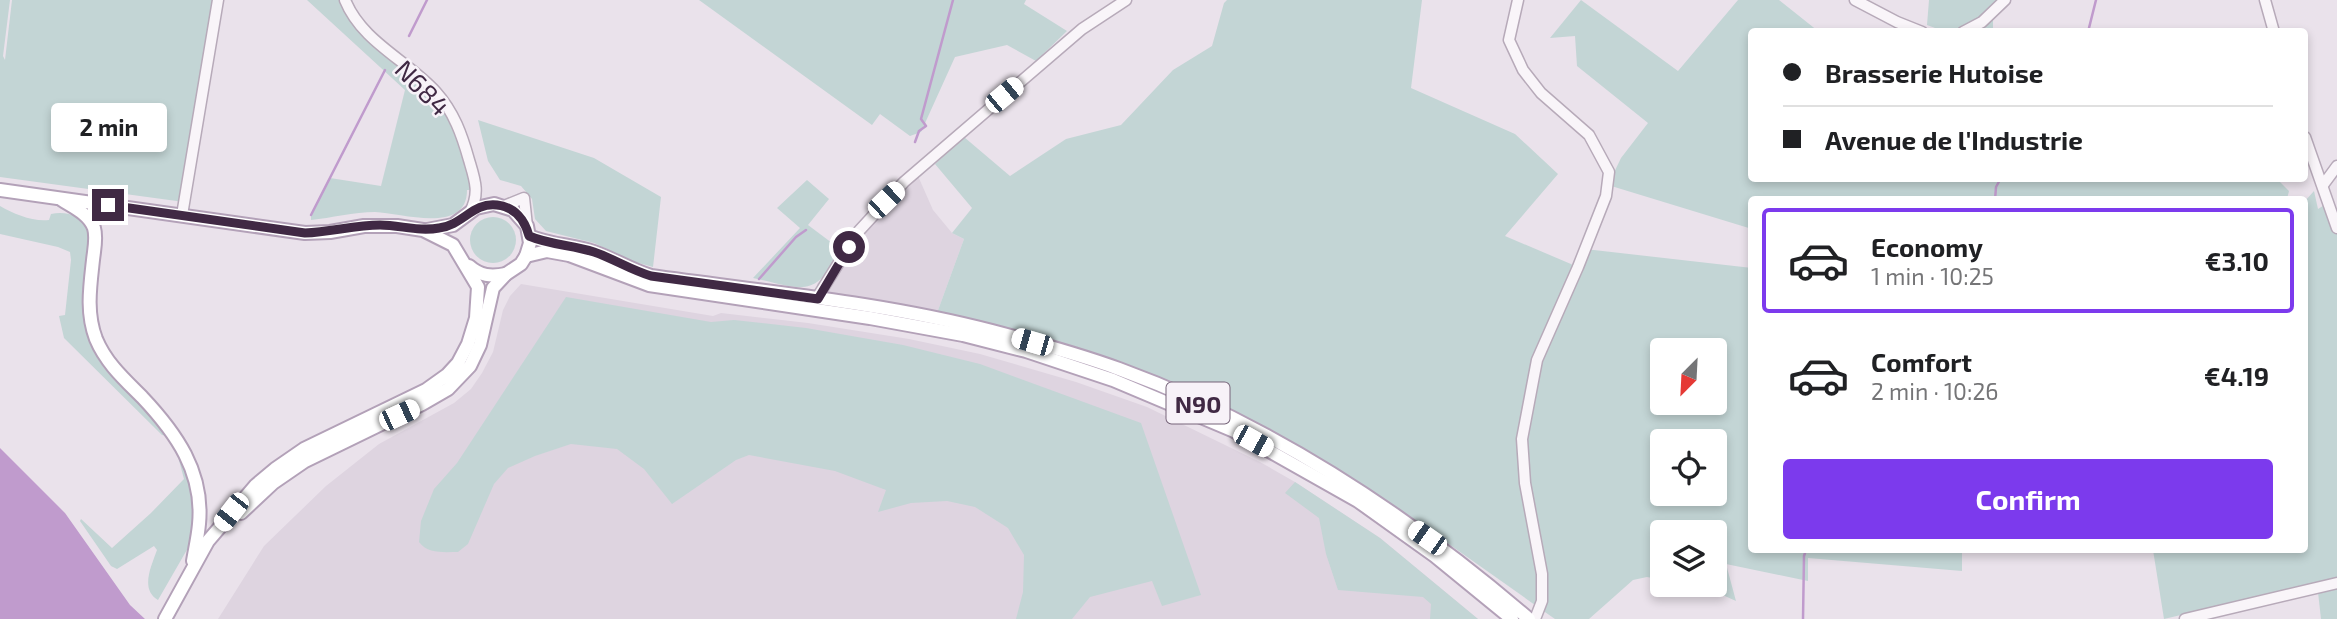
<!DOCTYPE html>
<meta charset="utf-8">
<style>
:root{--surface:#fff;--page:#f2f2f2;--text:#202124;--muted:#757577;--line:#e0e0e0;--accent:#7c3aed}
body{margin:0;font-family:"Exo 2",sans-serif;background:var(--page);color:var(--text);height:100vh;display:flex;flex-direction:column;font-size:26px;white-space:nowrap}
*{box-sizing:border-box;margin:0}
p{font-size:23px;color:var(--muted)}
.icon{flex:none;width:38px;height:38px;fill:none;stroke:currentColor;stroke-width:2;stroke-linecap:round;stroke-linejoin:round}
.map{position:relative;flex:1;overflow:hidden}
.panel{position:absolute;left:1748px;top:196px;width:560px;height:357px;display:flex;flex-direction:column;background:var(--surface);border-radius:7px;box-shadow:0 4px 10px #0003}
.panel>*{flex:none}
.top-card{position:absolute;left:1748px;top:28px;width:560px;height:154px;border-radius:7px;box-shadow:0 4px 10px #0003;display:grid;align-content:center;height:154px;padding:0 35px;background:var(--surface)}
.needle{width:46px;rotate:204deg}
.buttons{position:absolute;left:1650px;top:338px;display:grid;gap:14px}
.buttons a{display:grid;place-items:center;width:77px;height:77px;border-radius:7px;background:var(--surface);box-shadow:0 4px 10px #0003;font-size:35px}
.end{position:absolute;width:32px;height:32px;margin:-16px;border:9px solid #402944;background:#fff;box-shadow:0 0 0 4px #fff}
.from{border-radius:50%}
.bubble{position:absolute;height:49px;border-radius:7px;background:var(--surface);box-shadow:0 4px 10px #0003;font-size:23px;font-weight:700;line-height:49px;text-align:center}
.car{position:absolute;width:21px;height:42px;margin:-21px -10px;border-radius:9px;box-shadow:0 0 5px 2px #0007;background:linear-gradient(#fff 24%,#345 0 40%,#fff 0 76%,#345 0 86%,#fff 0)}
.top-card b{display:flex;align-items:center;gap:24px;height:66px;font-size:26px}
.top-card b+b{border-top:2px solid var(--line)}
.top-card i{width:18px;height:18px;background:var(--text)}
ul{padding:12px 0 0;list-style:none}
li{display:flex;align-items:center;gap:21px;height:105px;margin:0 14px 10px;padding:0 21px;border:4px solid transparent;border-radius:7px}
li div{flex:1}
li b{display:block;font-size:26px}
li em{font-style:normal;font-weight:700}
li.current{border-color:var(--accent)}
li>.icon{width:63px;height:63px;stroke-width:1.5}
.cta{display:flex;gap:14px;margin-top:auto;padding:14px 35px}
.cta a{flex:1;height:80px;border-radius:7px;background:var(--accent);color:#fff;font-size:28px;font-weight:700;line-height:80px;text-align:center}
.map>svg:first-child{display:block}
</style>
<div class="map">
<svg width="2337" height="619" viewBox="0 0 2337 619">
<rect width="100%" height="100%" fill="#eae2eb"/>
<g fill="#ded4e0">
<path d="M909,171L918,176L933,210L952,233L964,239L937,313L821,293L817,284L829,271L840,249Z"/>
<path d="M521,284L713,316L721,313L808,323L909,339L980,354L1076,382L1147,407L1260,462L1295,482L1380,538L1478,619H218L264,546L326,486L379,444L454,403L471,389L482,373L493,352L503,310L510,296Z"/>
</g>
<g fill="#c3d5d5" fill-rule="evenodd">
<path d="M0,0H10L3,56L5,60L12,0H218L184,202L0,177Z"/>
<path d="M307,0H353L347,4L438,102L451,122L472,190H467C467,235 402,213 375,212C354,212 331,218 311,220V215L330,178L381,186L405,90Z"/>
<path d="M699,0H1026L1024,4L1067,31L1036,61L1007,45L955,57L921,132L910,136L880,114L872,125Z"/>
<path d="M1227,0H1422L1411,88L1515,134L1558,174L1505,236L1578,267L1585,249L1752,268V550H1962V571L1808,558V581L1726,564L1736,601L1716,592L1681,585L1715,584V532H1662V580L1647,577L1633,580L1589,619H1555C1465,556 1377,490 1281,436C1175,376 1057,336 937,313L964,239L952,233L972,208L935,164L964,137L1010,176L1066,139L1121,125L1173,70L1212,46L1224,3ZM1662,350H1715V402H1662ZM1662,441H1715V494H1662Z"/>
<path d="M1581,0L1678,71L1738,0H1779L1818,31L1752,32V178H2272L2280,182L2289,191L2287,199L1752,200V229L1608,185L1621,158L1648,123L1577,66L1575,36L1550,38Z"/>
<path d="M1929,0H1999L1993,6V31H1943L1927,25Z"/>
<path d="M478,120L594,158L661,197L653,267L635,262L594,243L546,231L535,219L532,199L521,186L500,180L488,161Z"/>
<path d="M807,180L829,199L808,225L840,249C815,301 802,288 753,278L800,228L777,208Z"/>
<path d="M2314,191L2318,209L2326,204L2337,226V578L2164,619L2153,550H2305V201Z"/>
<path d="M0,206C14,214 33,222 49,220L51,214C60,212 69,213 77,217C102,229 83,276 82,297C82,314 85,329 91,345C103,377 138,400 162,424L167,436L162,435L64,338L59,316L65,315L71,260L70,252L58,247L0,234Z"/>
<circle cx="493" cy="240" r="23"/>
<path d="M566,297L711,322L734,320L806,328L903,345L980,364L1141,423L1201,595L1162,606L1152,581L1090,597L1072,619H1016L1023,592L1024,555L1008,528L975,507L947,501L911,503L878,512L886,490L835,471L749,455L736,460L672,504L644,469L617,449L571,444L535,456L508,468L494,484L468,544L458,552C443,552 428,554 419,542L421,521L434,489L457,463Z"/>
<path d="M176,449L190,481L194,516L192,541L158,600C140,589 151,567 157,550L154,546L117,569L111,566L80,521L81,519L112,548L151,513L184,479Z"/>
<path d="M1295,482L1380,538L1478,619H1430L1431,604L1423,597L1338,590L1326,554L1319,518L1285,493Z"/>
<path d="M2337,588V619H2321L2318,592Z"/>
</g>
<path fill="#c09bcd" d="M0,448L65,513L130,605L145,619H0Z"/>
<g fill="none" stroke-linecap="round" stroke-linejoin="round">
<g stroke="#c09bcd" stroke-width="2.5">
<path d="M2088,32L2096,0"/>
<path d="M409,36L427,0"/>
<path d="M915,142L919,131L926,126L921,119L953,0"/>
<path d="M1995,200L1996,187L2001,178"/>
<path d="M311,215L385,70"/>
<path d="M759,279L796,237L806,230"/>
<path d="M1803,619L1804,556L1806,550"/>
</g>
<g stroke="#b7aab9" stroke-width="13">
<g id="minor">
<path d="M345,0C362,42 407,60 436,92C454,112 462,135 469,160C475,180 480,193 470,212"/>
<path d="M1518,0L1509,40L1523,70L1541,93L1589,135L1609,172L1606,196L1578,267L1537,360L1522,439L1525,483L1542,574V601L1535,619"/>
<path d="M1855,0L1897,22L1922,32"/>
<path d="M2265,0L2274,32"/>
<path d="M1963,32L1982,22L2005,0"/>
<path d="M2305,137L2337,228"/>
<path d="M2323,185L2337,166"/>
<path d="M504,206L524,198L527,226"/>
<path d="M182,215L218,0"/>
<path d="M815,301L858,232L904,182L1082,29L1126,0"/>
<path d="M2185,619L2337,583"/>
</g>
</g>
<g stroke="#b3a1b8" stroke-width="16">
<g id="major">
<path d="M0,190L305,233L330,232L364,226H397L423,230L453,245L478,287L476,318L468,344L458,363L447,375L426,390L304,449L275,469L256,485L208,541L165,619"/>
<path d="M62,200C73,207 89,214 94,228C97,238 94,250 93,260C90,287 86,313 96,339C106,363 124,379 142,397C176,433 204,472 199,524C198,536 195,549 193,561"/>
<path d="M529,236C550,245 573,245 594,252C614,259 631,270 651,276C765,292 881,302 992,331C1034,342 1078,354 1119,369C1270,424 1408,515 1529,619"/>
<path d="M526,256L547,251L569,255L649,285L870,318L963,335L1026,351L1113,380L1234,431L1358,501L1435,556L1512,619"/>
<path d="M469,266C480,276 491,277 506,274"/>
<path d="M241,513L273,483L305,461L422,404L448,389L470,366L480,345L493,288L506,274L521,264L526,256L530,243L527,226L513,210L494,204L476,208L453,225L427,230"/>
</g>
</g>
<use href="#minor" stroke="#f9f5f9" stroke-width="10"/>
<use href="#major" stroke="#fff" stroke-width="12"/>
</g>
<g fill="none" stroke-linecap="round" stroke-linejoin="round">
<path stroke="#402944" stroke-width="9" d="M108,205L305,233C331,232 355,225 380,225C400,225 419,232 439,228C463,225 473,202 497,205C515,207 525,220 529,236C550,245 573,245 594,252C614,259 631,270 651,276L818,299L849,247"/>
</g>
<g text-anchor="middle" dominant-baseline="central" stroke-width="5" stroke-linejoin="round" paint-order="stroke">
<rect fill="#f7f2f8" stroke="#77657a" stroke-width="2" x="1166.5" y="382.5" width="63" height="41" rx="5"/>
<g font-size="24" font-weight="bold" fill="#402944">
<text x="1198" y="403">N90</text>
</g>
<g font-size="26" fill="#402944" stroke="#f7f2f8">
<text transform="translate(423 87) rotate(46)">N684</text>
</g>
</g>
</svg>
<div class="buttons">
<a><svg class="needle" viewBox="-14 -14 28 28"><path d="M0-13l5 13h-10z" fill="#e53935"/><path d="M0 13l5-13h-10z" fill="#757577"/></svg></a>
<a><svg class="icon" aria-label="locate" viewBox="0 0 24 24"><circle cx="12" cy="12" r="6"/><path d="M12 2v4M12 18v4M2 12h4M18 12h4"/></svg></a>
<a><svg class="icon" aria-label="layers" viewBox="0 0 24 24"><path d="M12 4l9 5-9 5-9-5zM3 14l9 5 9-5"/></svg></a>
</div>
<i class="end from" style="left:849px;top:247px"></i>
<i class="end" style="left:108px;top:205px"></i>
<div class="bubble" style="left:51px;top:103px;width:116px">2 min</div>
<i class="car" style="left:1004px;top:95px;rotate:50deg"></i>
<i class="car" style="left:886px;top:200px;rotate:46deg"></i>
<i class="car" style="left:1032px;top:342px;rotate:286deg"></i>
<i class="car" style="left:399px;top:415px;rotate:65deg"></i>
<i class="car" style="left:1253px;top:441px;rotate:119deg"></i>
<i class="car" style="left:231px;top:512px;rotate:218deg"></i>
<i class="car" style="left:1427px;top:538px;rotate:305deg"></i>
<div class="top-card">
<b><i class="from"></i>Brasserie Hutoise</b>
<b><i></i>Avenue de l'Industrie</b>
</div>
<section class="panel">
<ul>
<li class="current"><svg class="icon" aria-label="car" viewBox="0 0 24 24"><path d="M5 17H2v-5l4-1 3-4h7l3 4 3 1v5h-3M9 17h6M6 11h13"/><circle cx="7" cy="17" r="2"/><circle cx="17" cy="17" r="2"/></svg><div><b>Economy</b><p>1 min · 10:25</p></div><em>€3.10</em></li>
<li><svg class="icon" aria-label="car" viewBox="0 0 24 24"><path d="M5 17H2v-5l4-1 3-4h7l3 4 3 1v5h-3M9 17h6M6 11h13"/><circle cx="7" cy="17" r="2"/><circle cx="17" cy="17" r="2"/></svg><div><b>Comfort</b><p>2 min · 10:26</p></div><em>€4.19</em></li>
</ul>
<div class="cta"><a>Confirm</a></div>
</section>
</div>
